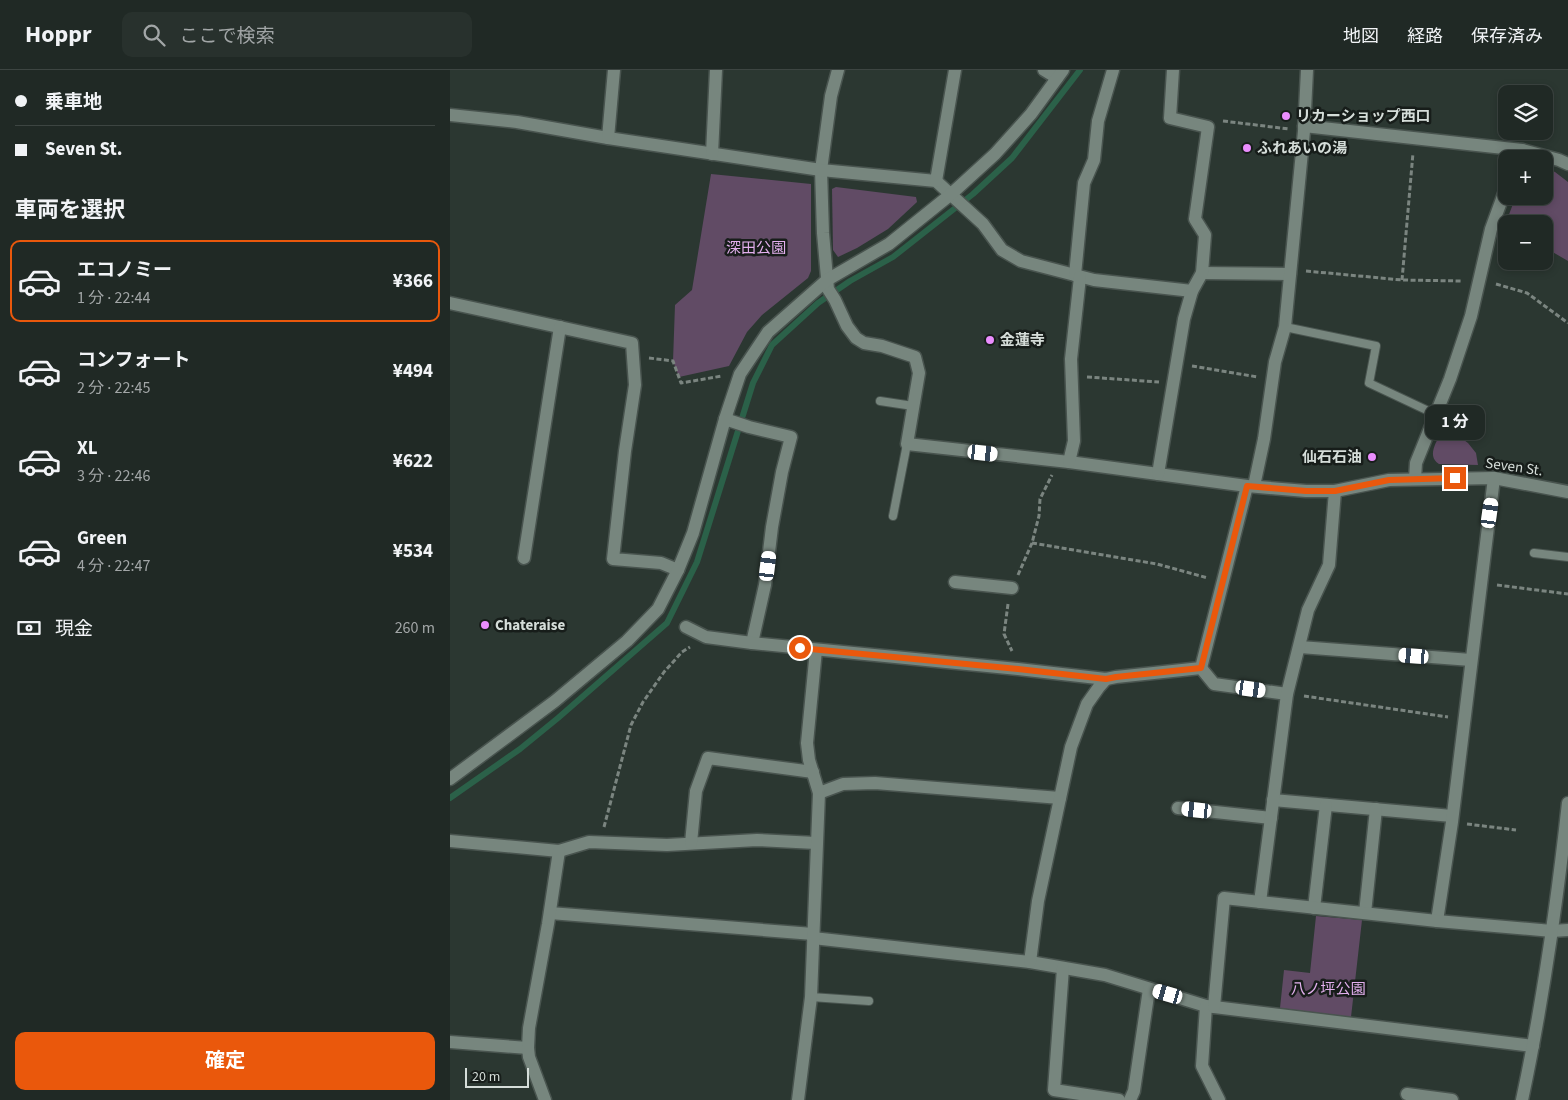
<!DOCTYPE html>
<html lang="ja">
<meta charset="utf-8">
<style>
:root{--surface:#202925;--page:#28312d;--text:#f1f3f6;--muted:#a2a6a7;--line:#3d4542;--accent:#ea580c}
body{margin:0;font-family:"Source Sans 3","Noto Sans JP",sans-serif;background:var(--page);color:var(--text);height:100vh;display:flex;flex-direction:column;font-size:19px;white-space:nowrap}
*{box-sizing:border-box;margin:0}
p{font-size:16px;color:var(--muted)}
.icon{flex:none;width:28px;height:28px;fill:none;stroke:currentColor;stroke-width:2;stroke-linecap:round;stroke-linejoin:round}
.map{position:relative;flex:1;overflow:hidden}
.panel{display:flex;flex-direction:column;background:var(--surface);width:450px}
.panel>*{flex:none}
.hud{display:grid;align-content:center;height:110px;padding:0 15px;background:var(--surface)}
.tools{position:absolute;left:1048px;top:15px;display:grid;gap:10px}
.tools a{display:grid;place-items:center;width:55px;height:55px;border-radius:10px;background:var(--surface);box-shadow:0 2px 8px #0003,0 0 0 1px var(--line);font-size:25px}
.scale{position:absolute;left:15px;bottom:12px;width:64px;box-sizing:border-box;padding-left:5px;border:2px solid #d5ddd9;border-top:0;font-size:14px;line-height:18px;white-space:nowrap;color:#d5ddd9;-webkit-text-stroke:4px #171d1a;paint-order:stroke}
.end{position:absolute;width:22px;height:22px;margin:-11px;border:6px solid #ea580c;background:#fff;box-shadow:0 0 0 2px #fff}
.from{border-radius:50%}
.bubble{position:absolute;height:35px;border-radius:10px;background:var(--surface);box-shadow:0 2px 8px #0003,0 0 0 1px var(--line);font-size:16px;font-weight:700;line-height:35px;text-align:center}
.car{position:absolute;width:15px;height:30px;margin:-15px -8px;border-radius:6px;box-shadow:0 0 4px 1px #0007;background:linear-gradient(#fff 24%,#345 0 40%,#fff 0 76%,#345 0 86%,#fff 0)}
.hud b{display:flex;align-items:center;gap:18px;height:48px;font-size:19px}
.hud b+b{border-top:1px solid var(--line)}
.hud i{width:12px;height:12px;background:var(--text)}
ul{padding:0;list-style:none}
li{display:flex;align-items:center;gap:15px;height:82px;margin:0 10px 8px;padding:0 5px;border:2px solid transparent;border-radius:10px}
li div{flex:1}
li b{display:block;font-size:19px}
li em{font-style:normal;font-weight:700}
li.active{border-color:var(--accent)}
li>.icon{width:45px;height:45px;stroke-width:1.5}
h2{padding:0 15px;font-size:22px;line-height:60px}
.pay{display:flex;align-items:center;gap:12px;height:55px;padding:0 15px;font-size:19px}
.pay p{margin-inline-start:auto}
.button{display:flex;gap:10px;margin-top:auto;padding:10px 15px}
.button a{flex:1;height:58px;border-radius:10px;background:var(--accent);color:#fff;font-size:20px;font-weight:700;line-height:58px;text-align:center}
header{display:flex;align-items:center;gap:30px;box-sizing:border-box;height:70px;padding:0 25px;background:var(--surface);border-bottom:1px solid var(--line)}
header strong{font-size:24px}
nav{display:flex;gap:28px;margin-inline-start:auto;font-size:18px}
.search{width:350px;height:45px;background:var(--page);display:flex;align-items:center;gap:12px;box-sizing:border-box;padding:0 18px;border-radius:10px;color:var(--muted);font-size:19px}
main{display:flex;flex:1;min-height:0}
.map>svg:first-child{display:block}
</style>
<header>
<strong>Hoppr</strong>
<div class="search"><svg class="icon" aria-label="search" viewBox="0 0 24 24"><circle cx="10" cy="10" r="6"/><path d="M15 15l6 6"/></svg>ここで検索</div>
<nav><a>地図</a><a>経路</a><a>保存済み</a></nav>
</header>
<main>
<section class="panel">
<div class="hud">
<b><i class="from"></i>乗車地</b>
<b><i></i>Seven St.</b>
</div>
<h2>車両を選択</h2>
<ul>
<li class="active"><svg class="icon" aria-label="car" viewBox="0 0 24 24"><path d="M5 17H2v-5l4-1 3-4h7l3 4 3 1v5h-3M9 17h6M6 11h13"/><circle cx="7" cy="17" r="2"/><circle cx="17" cy="17" r="2"/></svg><div><b>エコノミー</b><p>1 分 · 22:44</p></div><em>¥366</em></li>
<li><svg class="icon" aria-label="car" viewBox="0 0 24 24"><path d="M5 17H2v-5l4-1 3-4h7l3 4 3 1v5h-3M9 17h6M6 11h13"/><circle cx="7" cy="17" r="2"/><circle cx="17" cy="17" r="2"/></svg><div><b>コンフォート</b><p>2 分 · 22:45</p></div><em>¥494</em></li>
<li><svg class="icon" aria-label="car" viewBox="0 0 24 24"><path d="M5 17H2v-5l4-1 3-4h7l3 4 3 1v5h-3M9 17h6M6 11h13"/><circle cx="7" cy="17" r="2"/><circle cx="17" cy="17" r="2"/></svg><div><b>XL</b><p>3 分 · 22:46</p></div><em>¥622</em></li>
<li><svg class="icon" aria-label="car" viewBox="0 0 24 24"><path d="M5 17H2v-5l4-1 3-4h7l3 4 3 1v5h-3M9 17h6M6 11h13"/><circle cx="7" cy="17" r="2"/><circle cx="17" cy="17" r="2"/></svg><div><b>Green</b><p>4 分 · 22:47</p></div><em>¥534</em></li>
</ul>
<div class="pay"><svg class="icon" aria-label="cash" viewBox="0 0 24 24"><path d="M3 7h18v10H3z"/><circle cx="12" cy="12" r="2"/></svg>現金<p>260 m</p></div>
<div class="button"><a>確定</a></div>
</section>
<div class="map">
<svg width="1118" height="1030" viewBox="0 0 1118 1030">
<rect width="100%" height="100%" fill="#2b3731"/>
<g fill="#614b65">
<path d="M1094,97L1105,102L1118,112V191L1094,177V154H1056V164L1052,163L1066,126H1094Z"/>
<path d="M261,104L361,114V201L358,208L312,245L297,262L279,296L229,307L223,291L225,235L242,220Z"/>
<path d="M386,117L466,127L467,132L438,159L407,178L388,187L383,180L382,119Z"/>
<path d="M995,356L1018,373L1026,383L1028,395L989,394C975,385 989,368 995,356Z"/>
<path d="M866,846L912,850L901,947L830,938L834,900L860,903Z"/>
</g>
<g fill="none" stroke-linecap="round" stroke-linejoin="round">
<path stroke="#2b6149" stroke-width="6" d="M0,728L70,679L108,648L217,553L247,492L303,313L322,275L368,233L400,211L443,187L523,124L562,88L630,0"/>
<g stroke="#49544f" stroke-width="10">
<g id="lane">
<path d="M835,257L926,276L919,313L987,345"/>
<path d="M430,331L463,336"/>
<path d="M443,446L457,374"/>
<path d="M1084,483L1118,487"/>
<path d="M361,927L419,931"/>
</g>
</g>
<g stroke="#49544f" stroke-width="15">
<g id="street">
<path d="M388,0L381,26L371,100L373,163L378,219L385,230L397,256L406,268L414,273L432,276L465,287L469,303L457,374L619,392L797,416L856,421H885L939,410L1044,408L1118,422"/>
<path d="M594,0L607,8"/>
<path d="M0,45L67,52L158,68L371,100L486,111L533,154L552,180L571,191L644,210L742,221"/>
<path d="M854,56L1072,80L1069,89"/>
<path d="M158,68L164,0"/>
<path d="M1072,80L1109,90L1118,94"/>
<path d="M262,84L266,0"/>
<path d="M486,111L505,0"/>
<path d="M752,203L840,204"/>
<path d="M625,205L634,113L644,90L648,51L663,0"/>
<path d="M0,233L182,273L185,315L175,381L163,489L211,493L228,500"/>
<path d="M275,349L299,357L341,367L332,402L322,457L315,515L302,573"/>
<path d="M619,392L624,371L621,289L630,207"/>
<path d="M708,404L734,249L742,221L752,203L755,165L745,149L758,57L720,48L723,0"/>
<path d="M965,409L966,393L1000,309L1021,246L1041,159L1056,118"/>
<path d="M804,416L814,369L825,292L835,257L854,61L857,0"/>
<path d="M74,488L110,257"/>
<path d="M505,512L562,518"/>
<path d="M236,557L256,567L302,573L568,599L656,609L666,607L751,598L797,416"/>
<path d="M850,577L1021,590"/>
<path d="M751,598L764,614L837,624"/>
<path d="M0,709L105,631L177,571L208,539L228,500L243,463L275,349L290,304L318,262L377,210L439,174L500,125L545,84L581,44L613,0"/>
<path d="M369,723L393,714L425,713L610,728"/>
<path d="M823,730L1002,746"/>
<path d="M728,738L821,748"/>
<path d="M0,771L109,781L139,772L217,775L307,770L366,773"/>
<path d="M241,773L246,721L258,688L363,702"/>
<path d="M810,832L837,624L858,540L879,495L885,421"/>
<path d="M864,838L876,735"/>
<path d="M100,843L363,864"/>
<path d="M915,843L926,739"/>
<path d="M987,851L1002,752L1044,408"/>
<path d="M363,868L580,892L655,905L756,936L1083,976"/>
<path d="M580,892L588,831L621,677L637,634L649,617L656,609"/>
<path d="M613,898L604,1020L669,1030"/>
<path d="M756,936L752,996L769,1030"/>
<path d="M764,937L774,828L987,851L1102,861L1118,860"/>
<path d="M0,972L78,978"/>
<path d="M957,1024L1002,1030"/>
<path d="M95,1030L79,987L78,978L79,958L98,854L109,781"/>
<path d="M348,1030L361,927L369,723L359,690L357,673L366,580"/>
<path d="M680,1030L684,1021L699,919"/>
<path d="M1072,1030C1093,932 1107,833 1118,733"/>
</g>
</g>
<g stroke="#7b8580" stroke-width="3" stroke-dasharray="5 2.5" stroke-linecap="butt">
<path d="M773,51L839,59"/>
<path d="M856,201L952,210L1012,211"/>
<path d="M952,210L963,83"/>
<path d="M1046,214L1077,223L1118,253"/>
<path d="M199,288L223,291L231,313L272,306"/>
<path d="M742,296L808,307"/>
<path d="M637,307L709,312"/>
<path d="M582,473L707,494L758,508"/>
<path d="M568,505L582,473L589,446L590,429L602,405"/>
<path d="M1047,515L1118,524"/>
<path d="M558,534L554,564L562,581"/>
<path d="M854,626L998,647"/>
<path d="M1017,754L1066,760"/>
<path d="M154,757L181,655L193,632L214,602L232,582L240,577"/>
</g>
<use href="#lane" stroke="#77867e" stroke-width="8"/>
<use href="#street" stroke="#77867e" stroke-width="12"/>
</g>
<g fill="none" stroke-linecap="round" stroke-linejoin="round">
<path stroke="#ea580c" stroke-width="6" d="M350,578L568,599L656,609L666,607L751,598L797,416L856,421H885L939,410L1005,408"/>
</g>
<g fill="#ea8dfd" stroke="#171d1a" stroke-width="2">
<circle cx="836" cy="46" r="5"/>
<circle cx="797" cy="78" r="5"/>
<circle cx="540" cy="270" r="5"/>
<circle cx="922" cy="387" r="5"/>
<circle cx="35" cy="555" r="5"/>
</g>
<g text-anchor="middle" dominant-baseline="central" stroke-width="5" stroke-linejoin="round" paint-order="stroke">
<g font-size="15" font-weight="bold" fill="#d5ddd9" stroke="#171d1a" text-anchor="start">
<text x="846" y="46">リカーショップ西口</text>
<text x="807" y="78">ふれあいの湯</text>
<text x="550" y="270">金蓮寺</text>
<text x="912" y="387" text-anchor="end">仙石石油</text>
<text x="45" y="555">Chateraise</text>
</g>
<g font-size="15" fill="#e2afed" stroke="#171d1a">
<text x="306" y="178">深田公園</text>
<text x="878" y="919">八ノ坪公園</text>
</g>
<g font-size="15" fill="#d5ddd9" stroke="#171d1a">
<text transform="translate(1064 397) rotate(8)">Seven St.</text>
</g>
</g>
</svg>
<div class="tools">
<a><svg class="icon" aria-label="layers" viewBox="0 0 24 24"><path d="M12 4l9 5-9 5-9-5zM3 14l9 5 9-5"/></svg></a>
<a>+</a>
<a>−</a>
</div>
<div class="scale">20 m</div>
<i class="end from" style="left:350px;top:578px"></i>
<i class="end" style="left:1005px;top:408px"></i>
<div class="bubble" style="left:975px;top:335px;width:60px">1 分</div>
<i class="car" style="left:533px;top:383px;rotate:96deg"></i>
<i class="car" style="left:1040px;top:443px;rotate:8deg"></i>
<i class="car" style="left:318px;top:496px;rotate:7deg"></i>
<i class="car" style="left:964px;top:586px;rotate:274deg"></i>
<i class="car" style="left:801px;top:619px;rotate:98deg"></i>
<i class="car" style="left:747px;top:740px;rotate:276deg"></i>
<i class="car" style="left:718px;top:924px;rotate:286deg"></i>
</div>
</main>
